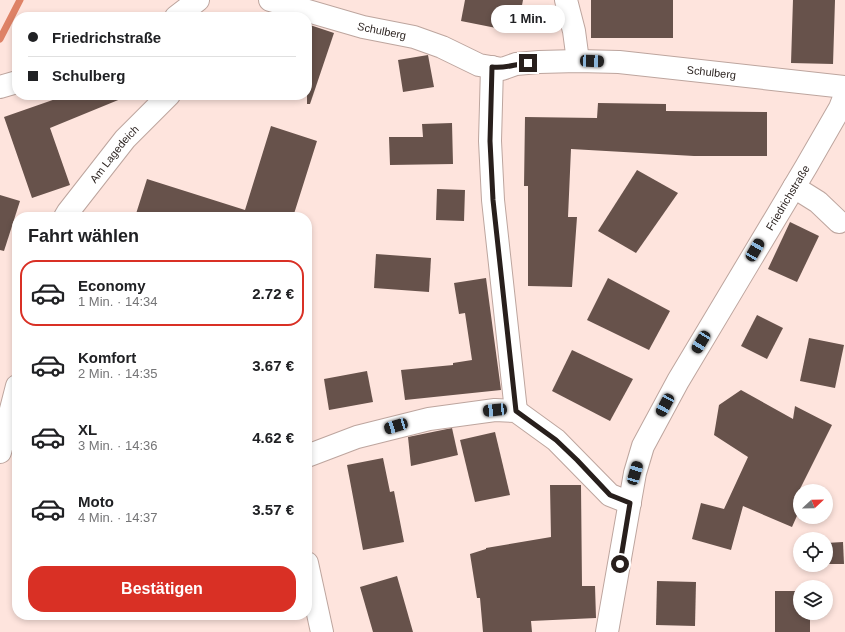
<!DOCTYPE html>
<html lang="de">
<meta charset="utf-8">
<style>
:root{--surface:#fff;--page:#f2f2f2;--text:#202124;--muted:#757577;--line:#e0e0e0;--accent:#d93025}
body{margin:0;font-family:Arial,sans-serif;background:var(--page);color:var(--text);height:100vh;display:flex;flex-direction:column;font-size:15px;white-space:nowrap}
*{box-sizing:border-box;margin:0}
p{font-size:13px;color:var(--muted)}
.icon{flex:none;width:22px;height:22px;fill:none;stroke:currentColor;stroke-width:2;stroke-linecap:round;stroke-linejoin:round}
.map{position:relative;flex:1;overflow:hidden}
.side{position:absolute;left:12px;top:212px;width:300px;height:408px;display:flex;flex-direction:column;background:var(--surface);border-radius:16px;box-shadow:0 2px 6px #0003}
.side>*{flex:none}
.guide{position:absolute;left:12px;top:12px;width:300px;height:88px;border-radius:16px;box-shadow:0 2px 6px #0003;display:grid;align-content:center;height:88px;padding:0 16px;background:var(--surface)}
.needle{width:26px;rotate:68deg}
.tools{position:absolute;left:793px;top:484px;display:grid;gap:8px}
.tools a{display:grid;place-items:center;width:40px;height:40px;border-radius:50%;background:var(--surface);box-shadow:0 2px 6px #0003;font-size:20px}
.end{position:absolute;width:18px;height:18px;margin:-9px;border:5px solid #281f1c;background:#fff;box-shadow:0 0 0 2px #fff}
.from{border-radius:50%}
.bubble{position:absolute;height:28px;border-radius:14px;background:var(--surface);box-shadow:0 2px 6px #0003;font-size:13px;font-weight:600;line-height:28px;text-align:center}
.car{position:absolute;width:12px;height:24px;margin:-12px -6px;border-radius:5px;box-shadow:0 0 3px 1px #0007;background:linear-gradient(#222 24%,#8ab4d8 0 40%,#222 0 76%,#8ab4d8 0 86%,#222 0)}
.guide b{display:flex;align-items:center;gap:14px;height:38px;font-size:15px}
.guide b+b{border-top:1px solid var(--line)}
.guide i{width:10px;height:10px;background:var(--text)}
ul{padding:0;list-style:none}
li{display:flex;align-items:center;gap:12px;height:66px;margin:0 8px 6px;padding:0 8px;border:2px solid transparent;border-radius:16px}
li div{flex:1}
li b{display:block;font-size:15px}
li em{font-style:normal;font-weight:600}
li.selected{border-color:var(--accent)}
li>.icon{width:36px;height:36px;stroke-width:1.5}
h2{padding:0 16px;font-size:18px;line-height:48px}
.action{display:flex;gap:8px;margin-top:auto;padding:8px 16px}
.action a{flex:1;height:46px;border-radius:16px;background:var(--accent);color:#fff;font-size:16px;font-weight:600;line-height:46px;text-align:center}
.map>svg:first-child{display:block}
</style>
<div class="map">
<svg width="845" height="632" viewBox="0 0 845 632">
<rect width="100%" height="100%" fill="#fee4dd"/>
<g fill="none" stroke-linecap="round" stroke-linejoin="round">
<path stroke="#de8266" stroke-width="7" d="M0,39L20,0"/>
</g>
<g fill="#67524b">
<path d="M465,0H523L517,32L461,21Z"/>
<rect x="591" y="0" width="82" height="38"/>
<path d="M793,0H835L833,64L791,63Z"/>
<path d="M307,24L334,33L310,104H307Z"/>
<path d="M428,55L434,87L403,92L398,60Z"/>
<path d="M67,95L128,96L50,128L70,185L32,198L4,117Z"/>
<path d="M598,103L666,104V111L767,112V156H694L571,149L568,217H577L572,287L528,286V186H524L525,117L597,118Z"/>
<path d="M452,123L453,164L390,165L389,137H423L422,124Z"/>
<path d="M271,126L317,141L293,217H135L147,179L245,210Z"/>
<path d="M637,170L678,193L636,253L598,231Z"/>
<path d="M437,189L465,190L464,221L436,220Z"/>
<path d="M0,195L20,201L4,251L0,250Z"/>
<path d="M790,222L819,236L797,282L768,269Z"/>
<path d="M376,254L431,258L429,292L374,288Z"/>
<path d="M486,278L501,390L405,400L401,370L453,365V363L472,360L465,313L459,314L454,283Z"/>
<path d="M608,278L670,311L649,350L587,320Z"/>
<path d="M757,315L783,328L767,359L741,346Z"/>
<path d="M809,338L844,345L835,388L800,381Z"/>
<path d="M572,350L633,379L610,421L552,391Z"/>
<path d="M367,371L373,402L329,410L324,379Z"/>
<path d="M741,390L793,419L795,406L832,425L800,489V509L792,527L743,506L731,550L692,539L701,503L724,509L748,457L714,435L719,405Z"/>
<path d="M452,428L458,455L411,466L408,437Z"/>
<path d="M495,432L510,495L475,502L460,440Z"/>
<path d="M383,458L390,492L394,491L404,542L363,550L347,465Z"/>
<path d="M550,485H581L582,586H595L596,618L531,621L532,632H483L480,598H477L470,554L486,549V548L551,537Z"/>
<path d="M843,542L844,564H826V543Z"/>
<path d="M397,576L413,632H373L360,587Z"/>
<path d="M657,581L696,582L695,626L656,625Z"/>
<path d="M775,591H800V613H810V632H775Z"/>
</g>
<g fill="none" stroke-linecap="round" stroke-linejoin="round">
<g stroke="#bda59e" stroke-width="24">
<g id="minor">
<path id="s1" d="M270,0L363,27L414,37L442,47L479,65L502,69L516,64L539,62L578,61L619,62L845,87"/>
<path d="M566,0L574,31L578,61"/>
<path d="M176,17L198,0"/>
<path d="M492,67L490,141L493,200L516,411"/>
<path d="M0,87L17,82"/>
<path d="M794,187L818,202L839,222"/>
<path id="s2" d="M65,217L68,212L125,139L169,95"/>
<path d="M0,452L17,386"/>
<path d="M307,456L357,437L429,419L495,410L516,411L556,440L610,495L630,503"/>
<path d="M307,563L322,632"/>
<path id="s3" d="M607,632L635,473L643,446L678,381L806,167L840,108L845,95"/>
</g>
</g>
<use href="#minor" stroke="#fff" stroke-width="22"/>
</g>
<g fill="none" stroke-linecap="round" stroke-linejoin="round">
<path stroke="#281f1c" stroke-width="5" d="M528,63C515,64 504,69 492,67L490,141L493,200L516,411L556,440L577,460L610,495L630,503L620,564"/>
</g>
<g text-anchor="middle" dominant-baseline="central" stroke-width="4" stroke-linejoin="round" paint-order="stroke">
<g font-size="11" fill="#281f1c" stroke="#fcf7f5">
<text stroke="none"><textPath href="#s1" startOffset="116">Schulberg</textPath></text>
<text stroke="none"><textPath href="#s1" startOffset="454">Schulberg</textPath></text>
<text stroke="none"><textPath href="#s2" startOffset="80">Am Lagedeich</textPath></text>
<text stroke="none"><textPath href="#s3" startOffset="477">Friedrichstraße</textPath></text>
</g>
</g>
</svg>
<div class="tools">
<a><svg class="needle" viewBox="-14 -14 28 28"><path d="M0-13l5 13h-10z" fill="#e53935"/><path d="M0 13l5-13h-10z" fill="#757577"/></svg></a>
<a><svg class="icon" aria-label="locate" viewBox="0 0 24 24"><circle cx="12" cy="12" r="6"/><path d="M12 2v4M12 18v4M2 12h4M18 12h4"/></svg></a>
<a><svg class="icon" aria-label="layers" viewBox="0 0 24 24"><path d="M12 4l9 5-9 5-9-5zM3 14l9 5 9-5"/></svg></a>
</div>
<i class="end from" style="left:620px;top:564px"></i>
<i class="end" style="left:528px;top:63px"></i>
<div class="bubble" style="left:491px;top:5px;width:74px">1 Min.</div>
<i class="car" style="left:592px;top:61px;rotate:92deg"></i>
<i class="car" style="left:755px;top:250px;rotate:30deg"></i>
<i class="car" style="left:701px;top:342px;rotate:211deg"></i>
<i class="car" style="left:665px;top:405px;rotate:208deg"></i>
<i class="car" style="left:495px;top:410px;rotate:264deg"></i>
<i class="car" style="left:396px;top:426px;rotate:253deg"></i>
<i class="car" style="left:635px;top:473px;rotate:16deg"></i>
<div class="guide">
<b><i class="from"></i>Friedrichstraße</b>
<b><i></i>Schulberg</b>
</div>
<section class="side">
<h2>Fahrt wählen</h2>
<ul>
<li class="selected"><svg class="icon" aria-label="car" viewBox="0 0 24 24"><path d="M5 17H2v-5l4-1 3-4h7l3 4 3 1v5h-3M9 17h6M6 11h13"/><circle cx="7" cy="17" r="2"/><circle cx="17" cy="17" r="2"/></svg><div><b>Economy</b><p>1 Min. · 14:34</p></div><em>2.72 €</em></li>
<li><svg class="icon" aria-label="car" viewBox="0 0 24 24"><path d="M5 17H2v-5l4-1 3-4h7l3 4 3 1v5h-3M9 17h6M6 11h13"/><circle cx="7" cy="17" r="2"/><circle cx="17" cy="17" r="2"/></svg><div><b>Komfort</b><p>2 Min. · 14:35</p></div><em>3.67 €</em></li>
<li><svg class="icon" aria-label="car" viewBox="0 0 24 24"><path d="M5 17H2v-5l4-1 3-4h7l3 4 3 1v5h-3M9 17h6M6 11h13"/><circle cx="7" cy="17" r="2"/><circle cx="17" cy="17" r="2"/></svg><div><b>XL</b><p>3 Min. · 14:36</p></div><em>4.62 €</em></li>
<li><svg class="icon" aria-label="car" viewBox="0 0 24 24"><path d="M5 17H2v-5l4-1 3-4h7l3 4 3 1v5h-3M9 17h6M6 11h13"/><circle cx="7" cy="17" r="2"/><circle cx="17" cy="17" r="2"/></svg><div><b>Moto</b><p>4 Min. · 14:37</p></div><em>3.57 €</em></li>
</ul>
<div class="action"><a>Bestätigen</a></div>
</section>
</div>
